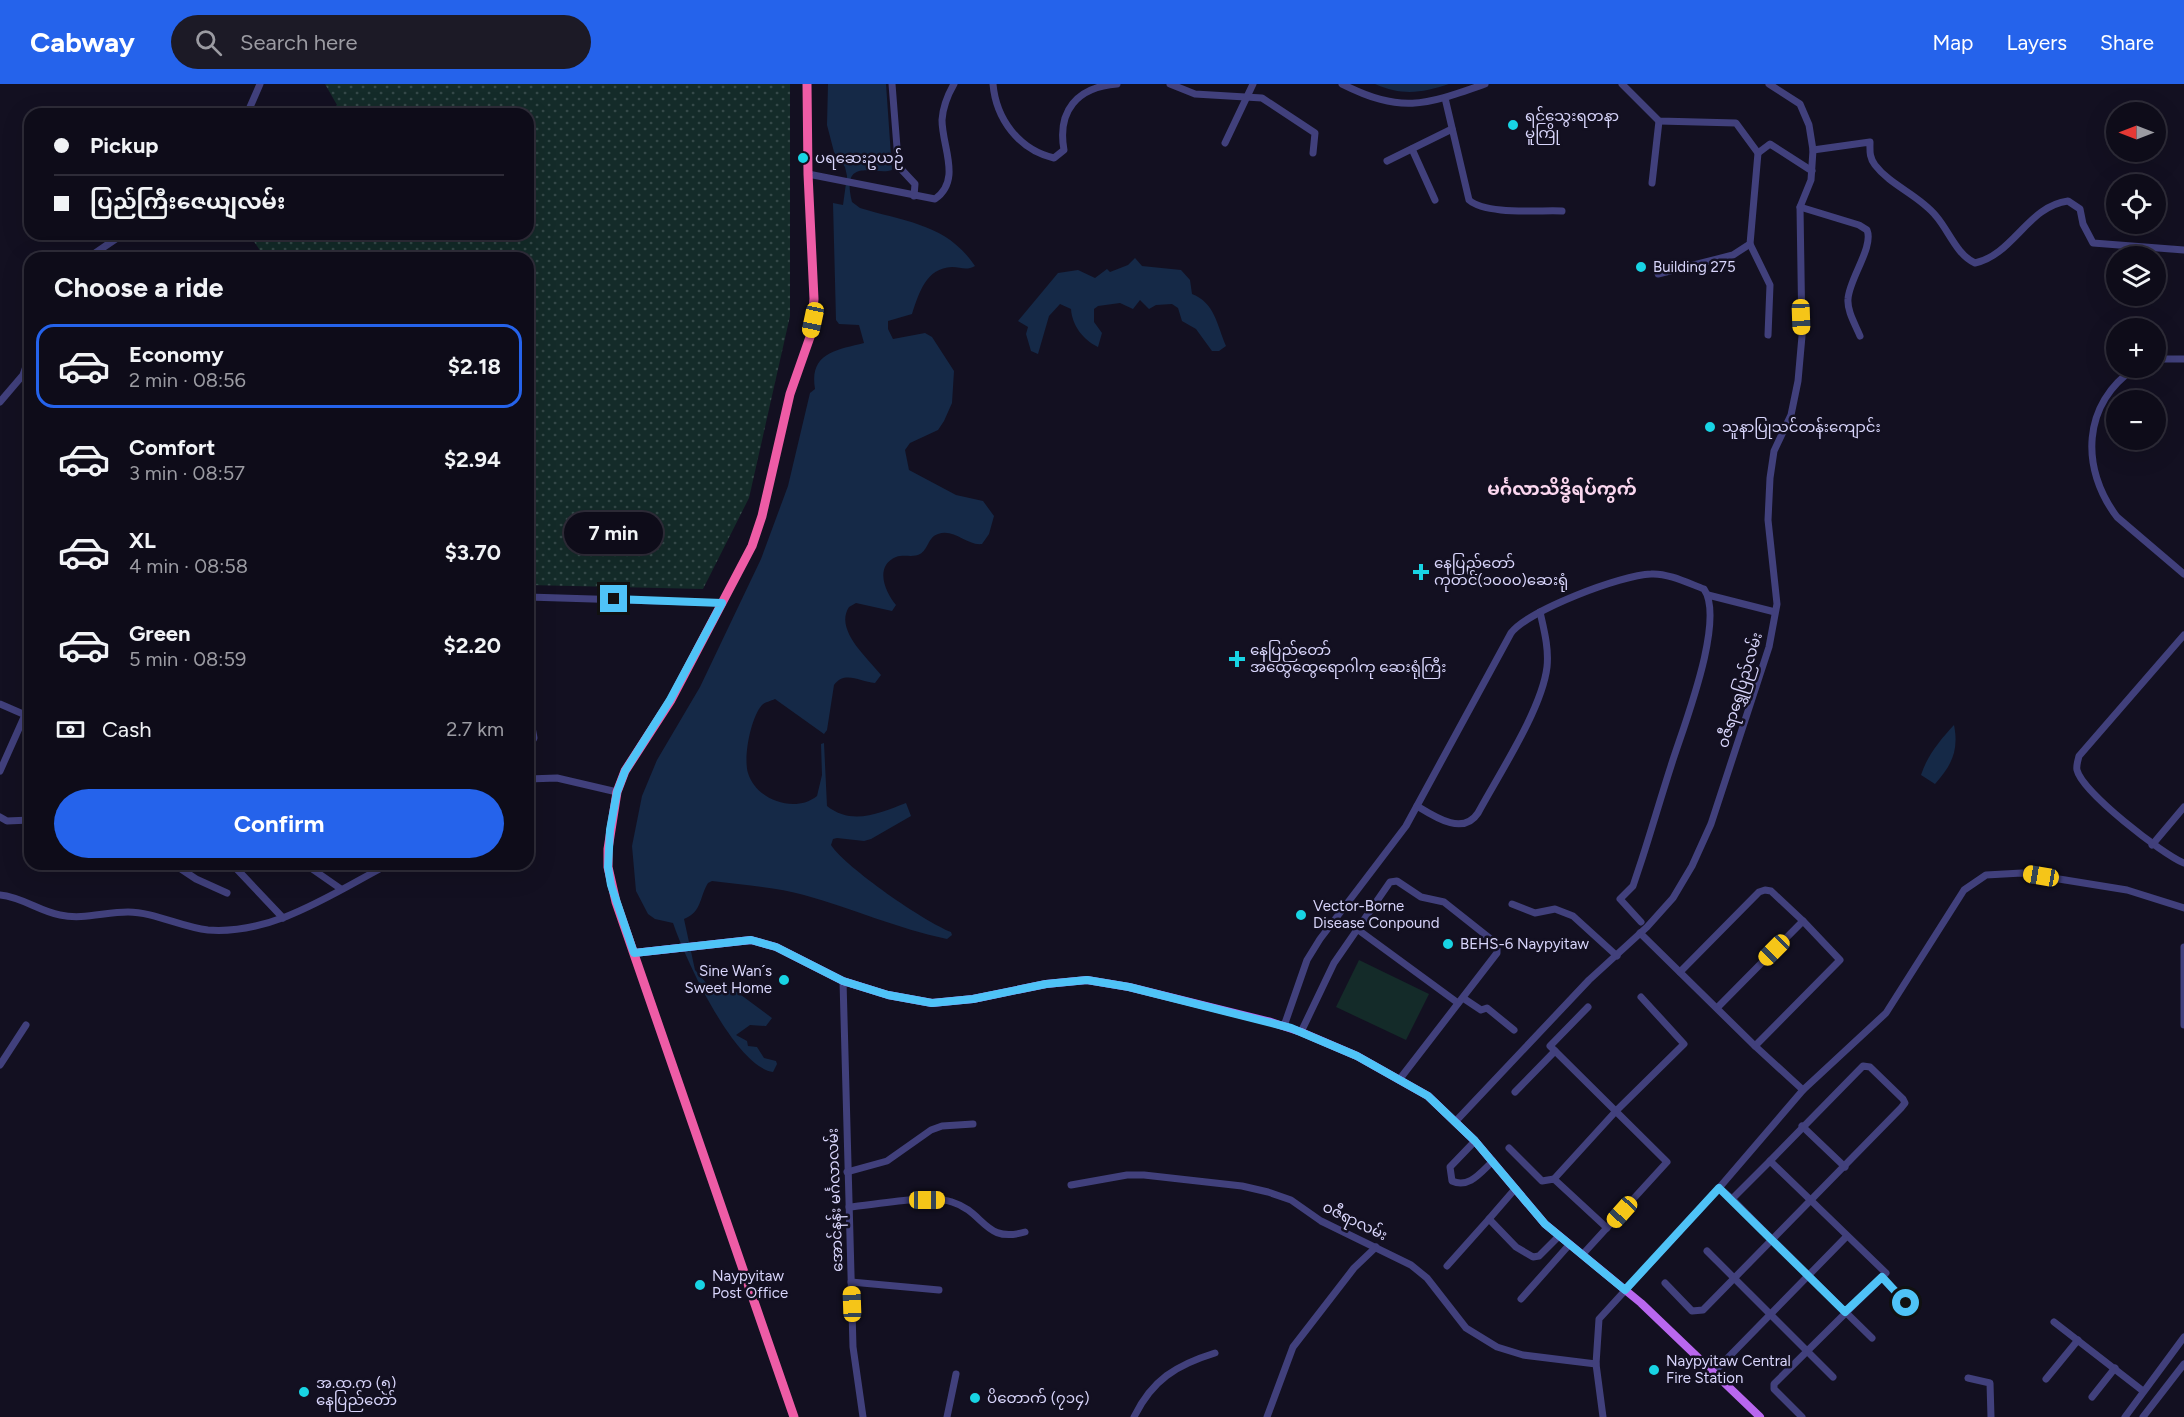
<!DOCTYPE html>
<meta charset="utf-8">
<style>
:root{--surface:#0e0c19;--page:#1c1a26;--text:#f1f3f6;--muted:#9b9ba2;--line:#2e2c38;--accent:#2563eb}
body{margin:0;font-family:Figtree,"Noto Sans Myanmar",sans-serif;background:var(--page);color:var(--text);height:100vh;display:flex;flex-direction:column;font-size:22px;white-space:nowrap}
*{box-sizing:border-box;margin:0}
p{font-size:20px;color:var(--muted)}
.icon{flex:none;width:33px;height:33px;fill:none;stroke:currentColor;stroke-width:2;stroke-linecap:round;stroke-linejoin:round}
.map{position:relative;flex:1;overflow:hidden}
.side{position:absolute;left:24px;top:168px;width:510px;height:618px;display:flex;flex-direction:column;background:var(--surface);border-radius:18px;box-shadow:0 6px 24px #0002,0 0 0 2px var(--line)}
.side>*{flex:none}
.top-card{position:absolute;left:24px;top:24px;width:510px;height:132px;border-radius:18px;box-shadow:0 6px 24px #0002,0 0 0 2px var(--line);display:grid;align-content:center;height:132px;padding:0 30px;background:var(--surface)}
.needle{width:39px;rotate:270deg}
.fabs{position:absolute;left:2106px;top:18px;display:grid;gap:12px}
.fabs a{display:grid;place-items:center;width:60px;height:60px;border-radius:50%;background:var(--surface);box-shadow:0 6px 24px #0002,0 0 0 2px var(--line);font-size:30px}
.end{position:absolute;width:27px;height:27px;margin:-14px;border:8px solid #4fc3f7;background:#111;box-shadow:0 0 0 3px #111}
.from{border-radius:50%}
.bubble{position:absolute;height:42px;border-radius:21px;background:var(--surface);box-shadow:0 6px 24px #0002,0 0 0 2px var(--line);font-size:20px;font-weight:700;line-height:42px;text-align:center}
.car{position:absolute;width:18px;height:36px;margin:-18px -9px;border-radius:8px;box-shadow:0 0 4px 2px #0007;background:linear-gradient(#f5c518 24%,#345 0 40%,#f5c518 0 76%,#345 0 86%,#f5c518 0)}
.top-card b{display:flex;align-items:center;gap:21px;height:57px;font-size:22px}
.top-card b+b{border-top:2px solid var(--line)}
.top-card i{width:15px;height:15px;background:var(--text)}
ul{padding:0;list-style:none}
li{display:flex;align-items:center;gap:18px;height:84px;margin:0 12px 9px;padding:0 18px;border:3px solid transparent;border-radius:18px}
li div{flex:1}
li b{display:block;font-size:22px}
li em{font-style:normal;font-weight:700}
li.current{border-color:var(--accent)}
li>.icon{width:54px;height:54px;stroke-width:1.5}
h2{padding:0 30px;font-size:27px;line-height:72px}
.pay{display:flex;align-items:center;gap:15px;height:66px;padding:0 30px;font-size:22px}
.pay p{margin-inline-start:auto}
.cta{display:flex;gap:12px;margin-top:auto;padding:12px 30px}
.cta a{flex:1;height:69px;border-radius:36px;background:var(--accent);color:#fff;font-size:24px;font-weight:700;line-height:69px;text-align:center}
header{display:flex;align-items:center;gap:36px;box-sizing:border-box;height:84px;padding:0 30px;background:var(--accent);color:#fff}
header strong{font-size:28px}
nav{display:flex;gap:33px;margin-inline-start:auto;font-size:21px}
.search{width:420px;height:54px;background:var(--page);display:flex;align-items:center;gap:15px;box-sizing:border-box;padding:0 21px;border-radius:33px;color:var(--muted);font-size:22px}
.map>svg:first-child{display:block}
</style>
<header>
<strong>Cabway</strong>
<div class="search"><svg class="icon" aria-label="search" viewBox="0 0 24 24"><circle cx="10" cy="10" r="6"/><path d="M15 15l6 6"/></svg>Search here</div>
<nav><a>Map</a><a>Layers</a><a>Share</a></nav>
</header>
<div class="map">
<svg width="2184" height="1333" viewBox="0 0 2184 1333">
<defs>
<pattern id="garden-dots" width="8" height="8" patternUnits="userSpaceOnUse" patternTransform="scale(1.5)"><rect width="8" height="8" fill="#142b29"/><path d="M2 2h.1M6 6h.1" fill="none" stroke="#354949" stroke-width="1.8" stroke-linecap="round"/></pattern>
</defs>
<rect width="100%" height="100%" fill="#131021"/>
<path fill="#142b29" d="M1359,876L1429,910L1406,956L1336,923Z"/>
<path fill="url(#garden-dots)" d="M325,0H790V232L749,414L703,505L528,501V174H265L249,150H528V30H326L337,21Z"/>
<g fill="#152947">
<path d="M828,0H886L892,86C876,92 840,71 852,118L860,124C906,138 947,140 975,182C966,187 961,183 952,183C926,184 919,209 912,230L888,237V245L893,255L925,249L932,253L954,287L952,319L944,337L938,346L910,359L905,366L909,386L956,411L983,417L994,432L989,450L982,460C967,462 954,444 938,450C928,453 928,466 920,470C913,474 904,470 896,473C874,482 885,508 896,521L892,527L856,519L849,523C834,546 868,574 881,591L875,599C860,598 845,586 834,601L827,646L824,650L775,615C771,617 765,618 762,621C751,633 743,673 748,689C756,716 795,730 817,712L822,691L821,660L824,659L827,722C852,742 880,729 906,719L911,732L871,755L864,757L837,754L833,755L831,761C846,784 925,838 951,848L952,851L947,855C898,845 852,824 804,811C775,803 742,801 712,797L708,799C699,814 702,828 684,835L695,886L707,900L737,908L772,934L766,942L750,941L736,951L747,957L748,962L757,963L764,974L776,977L777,980L773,988C734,982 685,874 673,839L655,835L648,830L636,807L632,762L642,712L657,676L700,603L761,475L788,402L810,309L815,305C809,269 836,266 864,259L859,241L839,240L836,236L833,119L843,121L847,92L845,83L834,68L827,41Z"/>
<path d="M1375,0H1449C1422,9 1402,12 1375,0Z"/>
<path d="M1135,174L1142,182L1181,186L1190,196L1192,210C1215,219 1217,241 1226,262L1219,267H1212L1196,245L1182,237L1178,224L1172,220L1156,221L1149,225L1140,216L1133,225L1120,219L1098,222L1094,225V238L1102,249L1098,263C1083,256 1072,241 1071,225L1060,220L1049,232L1038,270L1031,267L1026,250L1028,243L1018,237L1058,189L1078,186L1095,194L1107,185L1110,188L1128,181Z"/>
<path d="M1954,641C1959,666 1952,681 1935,700L1921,691C1927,672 1940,656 1954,641Z"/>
</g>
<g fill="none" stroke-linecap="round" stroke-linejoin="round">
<g stroke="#41407c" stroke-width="7">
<path d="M892,0L898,76L901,85L915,100L914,112"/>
<path d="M993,0C996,35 1019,66 1054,74L1064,66C1057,27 1077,3 1117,0"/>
<path d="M1170,0L1195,10L1262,14L1315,49L1313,69"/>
<path d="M1342,0C1402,30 1425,21 1485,0"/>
<path d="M1622,0L1659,37L1736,39L1758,69"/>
<path d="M1445,14L1469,116C1486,131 1538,126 1562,127"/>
<path d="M247,30L260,0"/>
<path d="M1225,59L1253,0"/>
<path d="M1412,65L1435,116"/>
<path d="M1813,66L1870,58C1870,67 1869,73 1875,81C1891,102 1919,111 1936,132C1949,147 1957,171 1975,179C2013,171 2028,122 2068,117L2080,125L2083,140L2093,159L2184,166"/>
<path d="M1387,77L1452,45"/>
<path d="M808,90L935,115C962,96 942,63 942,36C943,22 947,12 954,0"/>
<path d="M1652,99L1659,37"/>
<path d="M1800,123L1859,141L1867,146C1874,163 1849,195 1848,215C1847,227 1855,240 1860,252"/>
<path d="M1750,160L1770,201L1768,251"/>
<path d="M88,174L123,150"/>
<path d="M1658,190L1733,171L1750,160L1758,69L1770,60L1812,87"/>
<path d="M2156,275H2184"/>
<path d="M2135,284C2082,320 2080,384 2117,433L2184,490"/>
<path d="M0,318L23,291L30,271"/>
<path d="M1708,511L1775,528"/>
<path d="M528,513L722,519"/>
<path d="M2184,551L2079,672C2078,676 2076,682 2077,686C2082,708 2162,770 2184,779"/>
<path d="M0,620L30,633"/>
<path d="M528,621L534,654L528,665"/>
<path d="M0,687L25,631"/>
<path d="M528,695L557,694L617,708"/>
<path d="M1417,722C1435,733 1463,752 1478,729C1499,690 1542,625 1547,583C1549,564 1544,546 1540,528"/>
<path d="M0,733L7,737L30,736"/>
<path d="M2152,761L2184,723"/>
<path d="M153,780L175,781L196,795L227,809"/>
<path d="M232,780L283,834"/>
<path d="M305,780L341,805"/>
<path d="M0,811C22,813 39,827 60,831C83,836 105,828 128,828C154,828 181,843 208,846C274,851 333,809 389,780"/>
<path d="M1512,820L1535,829L1555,825L1573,832L1617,872"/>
<path d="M1357,845L1458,919"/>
<path d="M1640,849L1755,962"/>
<path d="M2184,863V941"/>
<path d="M1680,888L1759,808L1765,806L1771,807L1803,837L1717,924"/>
<path d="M843,897L853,1263L863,1333"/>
<path d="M1463,914L1481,926L1487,924L1514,946"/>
<path d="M1284,942L1307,876L1320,855L1406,742L1511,549C1529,526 1621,491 1651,490C1668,489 1688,499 1704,505C1726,537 1682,646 1671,682C1661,713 1652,744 1642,775L1633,802L1620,815L1641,838"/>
<path d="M1301,948L1334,879L1390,798L1397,797L1421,813L1444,818L1497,860V869L1399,996"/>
<path d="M0,981L26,941"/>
<path d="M1803,1006L1755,962L1840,876L1803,837"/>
<path d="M1515,1008L1555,967"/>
<path d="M1455,1038L1589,896L1647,843L1673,814L1692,782L1711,740L1769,563L1777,520L1768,436L1770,394L1774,367L1791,331L1798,297L1802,252L1800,123L1811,96L1813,66L1809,41L1800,20L1769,0"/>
<path d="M1802,1042L1845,1083"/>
<path d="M1475,1057L1450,1083L1452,1097C1469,1105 1481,1088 1493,1077"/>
<path d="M1509,1064L1542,1097L1554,1095L1607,1144"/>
<path d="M847,1088L887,1077L931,1046L942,1042L973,1040"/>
<path d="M1554,1095L1616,1027L1684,960L1641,913"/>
<path d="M1071,1101L1127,1091H1144L1242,1102L1268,1108L1291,1116L1321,1137L1411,1181L1427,1194L1466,1244L1497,1263L1523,1271L1596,1280"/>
<path d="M1719,1104L1732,1115"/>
<path d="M849,1123C874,1121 930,1110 952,1118C985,1128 984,1160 1025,1148"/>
<path d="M1489,1135L1515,1105"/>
<path d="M1707,1167L1833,1293"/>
<path d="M1583,1170L1667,1078L1550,962L1588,923"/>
<path d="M1447,1182L1489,1135L1516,1163L1533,1173L1539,1172L1559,1152"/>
<path d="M1882,1193L1906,1219"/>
<path d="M851,1198L939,1206"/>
<path d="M1665,1199L1692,1227L1703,1226L1901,1024L1905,1019L1903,1015L1870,983L1863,982L1770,1077"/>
<path d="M1521,1215L1569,1161"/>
<path d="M2054,1238L2143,1307"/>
<path d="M1713,1289L1846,1153"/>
<path d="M1968,1294L1990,1299L1991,1333"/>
<path d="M2046,1295L2078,1256"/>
<path d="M2092,1313L2115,1284"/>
<path d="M947,1333L956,1290"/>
<path d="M1134,1333C1152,1296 1176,1281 1215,1269"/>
<path d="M1267,1333L1293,1263L1354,1184L1376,1163"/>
<path d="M1603,1333L1596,1280L1599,1235L1719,1104L1803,1006L1886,929L1964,806L1986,791L2022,789L2127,806L2184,824"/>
<path d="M1802,1333L1774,1305V1300L1886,1189L1770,1077L1732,1115C1778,1162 1825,1208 1872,1254"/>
<path d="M2125,1333L2184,1253"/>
<path d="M2143,1333L2184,1280"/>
</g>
<path stroke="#b967ef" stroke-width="8" d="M634,869L751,856L776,863L843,897L888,911L932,919L973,915L1046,900L1087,896L1129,903L1271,938L1301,948L1357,972L1428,1012L1475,1057L1545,1140L1641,1219L1760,1333"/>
<path stroke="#ee5ca6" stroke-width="9" d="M794,1333L616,818L608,783V765L617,708L625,687L671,616L752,462L762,432L790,310L810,253L814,215L808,90L807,0"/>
</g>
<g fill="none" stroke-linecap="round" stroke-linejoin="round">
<path stroke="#4fc3f7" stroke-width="8" d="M614,515L722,519L670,616L625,687L617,708L610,746L608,783L611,801L634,869L751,856L776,863L843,897L888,911L932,919L973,915L1046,900L1087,896L1129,903L1291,944L1357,972L1428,1012L1475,1057L1545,1140L1625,1206L1719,1104L1845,1228L1882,1193L1906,1219"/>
</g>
<g fill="#18d4e4" stroke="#131021" stroke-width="2">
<circle cx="1513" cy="41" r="6"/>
<circle cx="803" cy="74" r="6"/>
<circle cx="1641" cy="183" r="6"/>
<circle cx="1710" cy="343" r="6"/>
<path d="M1418 479h6v6h6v6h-6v6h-6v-6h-6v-6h6z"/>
<path d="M1234 566h6v6h6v6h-6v6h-6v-6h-6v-6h6z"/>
<circle cx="1301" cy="831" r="6"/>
<circle cx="1448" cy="860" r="6"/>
<circle cx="784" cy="896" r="6"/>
<circle cx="700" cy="1201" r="6"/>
<circle cx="1654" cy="1286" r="6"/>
<circle cx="304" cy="1308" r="6"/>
<circle cx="975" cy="1314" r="6"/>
</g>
<g text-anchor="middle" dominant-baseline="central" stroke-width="5" stroke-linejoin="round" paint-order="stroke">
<g font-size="15" fill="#d8d5fb" stroke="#131021" text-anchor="start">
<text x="1525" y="32">ရင်သွေးရတနာ<tspan x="1525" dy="17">မူကြို</tspan></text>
<text x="815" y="74">ပရဆေးဥယဉ်</text>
<text x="1653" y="183">Building 275</text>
<text x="1722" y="343">သူနာပြုသင်တန်းကျောင်း</text>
<text x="1434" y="479">နေပြည်တော်<tspan x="1434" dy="17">ကုတင်(၁၀၀၀)ဆေးရုံ</tspan></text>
<text x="1250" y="566">နေပြည်တော်<tspan x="1250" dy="17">အထွေထွေရောဂါကု ဆေးရုံကြီး</tspan></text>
<text x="1313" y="822">Vector-Borne<tspan x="1313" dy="17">Disease Conpound</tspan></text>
<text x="1460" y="860">BEHS-6 Naypyitaw</text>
<text x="772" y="887" text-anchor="end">Sine Wan´s<tspan x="772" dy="17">Sweet Home</tspan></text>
<text x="712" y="1192">Naypyitaw<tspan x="712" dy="17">Post Office</tspan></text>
<text x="1666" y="1277">Naypyitaw Central<tspan x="1666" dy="17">Fire Station</tspan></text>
<text x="316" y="1299">အ.ထ.က (၅)<tspan x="316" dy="17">နေပြည်တော်</tspan></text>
<text x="987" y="1314">ပိတောက် (၇၁၄)</text>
</g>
<g font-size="15" fill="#d8d5fb" stroke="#131021">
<text transform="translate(1740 606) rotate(-73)">ဝဇီရာရွှေပြည်လမ်း</text>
<text transform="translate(835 1116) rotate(-92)">အောင်နန်း မင်္ဂလာလမ်း</text>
<text transform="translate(1355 1137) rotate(26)">ဝဇီရာလမ်း</text>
</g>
<g font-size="18" font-weight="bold" fill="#fbd7ef" stroke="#131021">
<text x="1562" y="405">မင်္ဂလာသိဒ္ဓိရပ်ကွက်</text>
</g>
</g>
</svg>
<div class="fabs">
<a><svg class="needle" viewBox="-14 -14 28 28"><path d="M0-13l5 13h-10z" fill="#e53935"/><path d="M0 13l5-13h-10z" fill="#9b9ba2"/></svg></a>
<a><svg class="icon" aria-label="locate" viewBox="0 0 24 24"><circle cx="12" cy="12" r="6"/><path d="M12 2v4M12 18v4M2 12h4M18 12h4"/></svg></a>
<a><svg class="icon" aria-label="layers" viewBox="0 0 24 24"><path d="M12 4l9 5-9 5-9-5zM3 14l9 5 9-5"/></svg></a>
<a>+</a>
<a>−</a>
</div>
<i class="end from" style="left:1906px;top:1219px"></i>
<i class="end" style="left:614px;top:515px"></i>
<div class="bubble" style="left:564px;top:428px;width:99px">7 min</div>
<i class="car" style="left:1801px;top:233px;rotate:178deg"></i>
<i class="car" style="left:813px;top:236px;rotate:192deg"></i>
<i class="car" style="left:2041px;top:792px;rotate:280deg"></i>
<i class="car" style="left:1774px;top:866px;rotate:225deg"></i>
<i class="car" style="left:927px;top:1116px;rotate:90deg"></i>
<i class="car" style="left:1622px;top:1128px;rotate:222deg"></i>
<i class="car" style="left:852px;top:1220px;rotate:358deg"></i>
<div class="top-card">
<b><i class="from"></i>Pickup</b>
<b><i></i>ပြည်ကြီးဇေယျလမ်း</b>
</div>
<section class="side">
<h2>Choose a ride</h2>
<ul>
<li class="current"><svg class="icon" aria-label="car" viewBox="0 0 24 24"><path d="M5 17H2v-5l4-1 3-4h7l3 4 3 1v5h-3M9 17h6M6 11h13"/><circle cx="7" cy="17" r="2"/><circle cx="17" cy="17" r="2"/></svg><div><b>Economy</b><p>2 min · 08:56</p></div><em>$2.18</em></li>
<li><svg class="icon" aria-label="car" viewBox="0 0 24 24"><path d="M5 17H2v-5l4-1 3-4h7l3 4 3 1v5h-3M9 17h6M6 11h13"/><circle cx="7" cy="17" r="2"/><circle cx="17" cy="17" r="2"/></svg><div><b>Comfort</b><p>3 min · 08:57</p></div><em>$2.94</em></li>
<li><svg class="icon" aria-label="car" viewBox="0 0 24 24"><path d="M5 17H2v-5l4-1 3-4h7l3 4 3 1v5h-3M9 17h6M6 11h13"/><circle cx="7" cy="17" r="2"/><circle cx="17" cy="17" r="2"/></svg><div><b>XL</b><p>4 min · 08:58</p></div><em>$3.70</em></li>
<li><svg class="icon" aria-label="car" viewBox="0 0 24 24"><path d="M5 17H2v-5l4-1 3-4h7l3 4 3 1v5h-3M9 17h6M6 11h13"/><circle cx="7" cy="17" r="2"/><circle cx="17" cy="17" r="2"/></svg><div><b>Green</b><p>5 min · 08:59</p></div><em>$2.20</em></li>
</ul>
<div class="pay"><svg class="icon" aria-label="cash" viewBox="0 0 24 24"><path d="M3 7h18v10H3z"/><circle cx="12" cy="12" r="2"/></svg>Cash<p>2.7 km</p></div>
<div class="cta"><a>Confirm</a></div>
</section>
</div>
